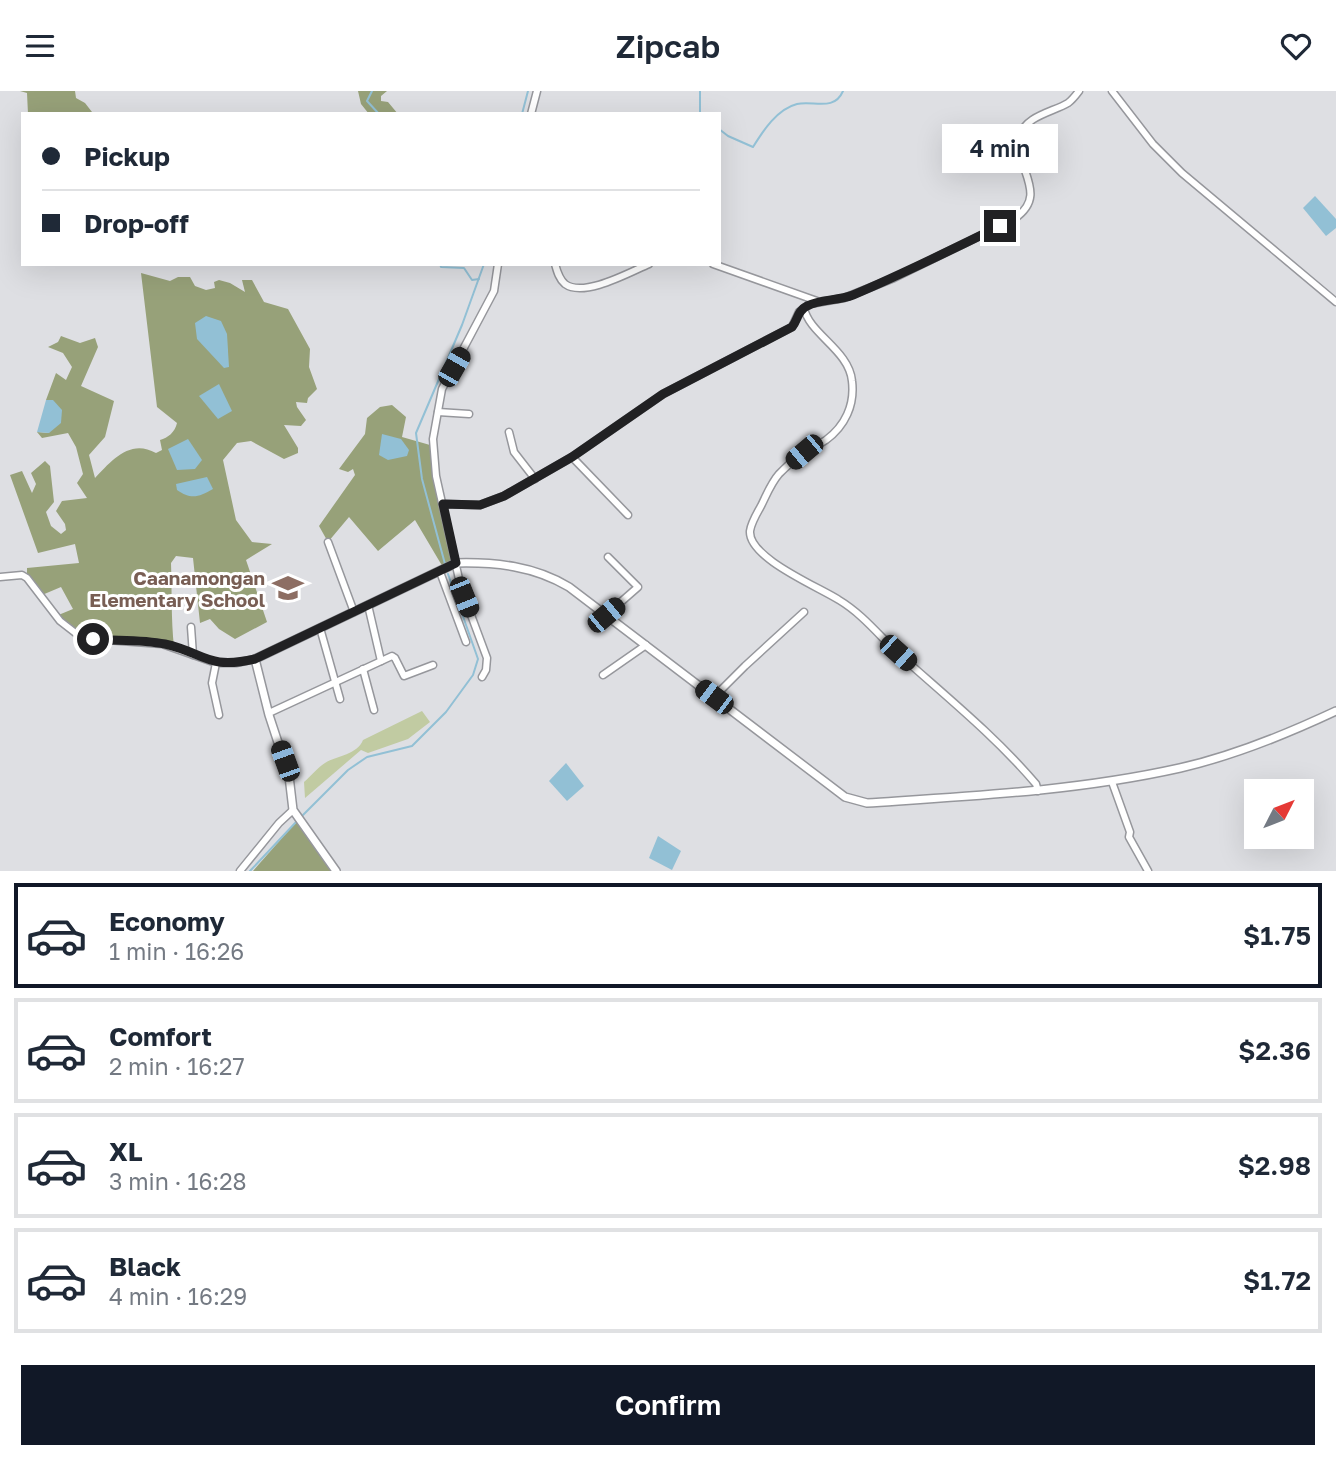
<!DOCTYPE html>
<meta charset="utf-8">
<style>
:root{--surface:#fff;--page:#f6f6f7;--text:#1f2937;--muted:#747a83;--line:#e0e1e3;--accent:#111827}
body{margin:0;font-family:"Golos Text",sans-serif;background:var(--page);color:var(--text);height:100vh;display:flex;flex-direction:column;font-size:26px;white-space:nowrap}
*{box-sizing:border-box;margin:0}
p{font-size:23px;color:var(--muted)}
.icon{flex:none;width:38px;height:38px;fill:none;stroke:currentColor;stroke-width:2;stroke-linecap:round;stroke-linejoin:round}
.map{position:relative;height:780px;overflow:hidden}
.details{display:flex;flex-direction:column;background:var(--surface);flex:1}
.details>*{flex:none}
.guide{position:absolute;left:21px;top:21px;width:700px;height:154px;border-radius:0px;box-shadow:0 7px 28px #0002;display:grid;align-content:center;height:154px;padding:0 21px;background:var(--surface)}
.needle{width:46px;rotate:48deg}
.tools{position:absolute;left:1244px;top:688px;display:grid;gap:14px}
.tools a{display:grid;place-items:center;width:70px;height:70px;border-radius:0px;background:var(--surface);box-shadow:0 7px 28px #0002;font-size:35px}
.end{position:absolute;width:32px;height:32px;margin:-16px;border:9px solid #212123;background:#fff;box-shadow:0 0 0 4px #fff}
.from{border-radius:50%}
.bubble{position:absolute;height:49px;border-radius:0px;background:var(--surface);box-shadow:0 7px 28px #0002;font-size:23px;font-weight:600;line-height:49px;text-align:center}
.car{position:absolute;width:21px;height:42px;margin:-21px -10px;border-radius:9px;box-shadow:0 0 5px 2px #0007;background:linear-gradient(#222 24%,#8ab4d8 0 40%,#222 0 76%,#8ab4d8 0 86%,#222 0)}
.guide b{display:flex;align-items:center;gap:24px;height:66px;font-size:26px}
.guide b+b{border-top:2px solid var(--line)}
.guide i{width:18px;height:18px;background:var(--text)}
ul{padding:12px 0 0;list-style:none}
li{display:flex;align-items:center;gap:21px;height:105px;margin:0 14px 10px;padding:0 7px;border:4px solid var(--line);border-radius:0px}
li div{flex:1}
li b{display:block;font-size:26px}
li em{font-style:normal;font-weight:600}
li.active{border-color:var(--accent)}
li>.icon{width:63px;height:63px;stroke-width:1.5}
.action{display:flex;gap:14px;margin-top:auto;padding:14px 21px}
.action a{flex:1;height:80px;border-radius:0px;background:var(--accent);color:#fff;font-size:28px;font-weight:600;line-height:80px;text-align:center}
header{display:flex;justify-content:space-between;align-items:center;height:91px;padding:0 21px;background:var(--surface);font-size:32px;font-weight:600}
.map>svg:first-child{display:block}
</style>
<header><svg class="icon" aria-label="menu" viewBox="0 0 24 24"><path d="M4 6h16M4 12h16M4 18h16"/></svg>Zipcab<svg class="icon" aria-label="heart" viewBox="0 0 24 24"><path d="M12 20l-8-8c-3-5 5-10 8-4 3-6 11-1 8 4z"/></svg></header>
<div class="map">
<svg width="1336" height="780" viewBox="0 0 1336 780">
<rect width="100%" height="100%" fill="#dedfe3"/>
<path fill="#c1cba2" d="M422,620L430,631L408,648L368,662L361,659L305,707L304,691C311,685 317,677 325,672C338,664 357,664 363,649Z"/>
<g fill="#97a179">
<path d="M20,0H75L76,7L85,12L92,21L28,23L27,2Z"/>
<path d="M358,0H387L381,5V10L388,11L398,23H369L361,13Z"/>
<path d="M141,182L170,190L178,186H190L195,195L206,199L215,197L214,191L219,189L230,192L245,201L242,189H252L264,211L288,218L310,258L309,276L317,298L308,307L307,312L296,311L297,316L306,329L301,335L284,334L298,357V362L284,368L251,350L237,352L223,369L236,429L252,451L272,453L246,469L267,531L235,548L219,538L210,528L200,532L193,467L176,465L171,472C172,500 171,528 174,556L75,542L56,525L73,518L61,496L42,504L27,487V477L79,472L75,453L38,462L10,384L22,380L32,402L36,393L31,382L45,370L50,375L54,411L46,421L51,435L61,443L66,439L65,433L56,420L62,410L87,407L77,392L83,383L76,356L68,342L42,347L37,341L49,342L53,309H46L56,282L66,289L72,276L63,262L48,256L58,251L61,245L80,252L95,247L98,256L81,295L114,310L105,346L89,364L95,387C111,370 130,347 156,362L162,359L160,349C168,347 175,341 177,332L157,316Z"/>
<path d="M392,314L406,326L402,346L430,354L456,472L444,478L415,429L378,460L349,426L328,451L319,435L355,384L353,378L348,381L339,378L365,343L367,327L380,316Z"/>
<path d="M297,730L331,780H253Z"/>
</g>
<g fill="#92c0d5">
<path d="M1315,105L1336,128V137L1326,145L1303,117Z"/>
<path d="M206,225L221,230L227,243L229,276L224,277L197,248L195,232Z"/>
<path d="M219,293L232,320L218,328L199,305Z"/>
<path d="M46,309H53L62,319L61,332L49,342L37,341Z"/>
<path d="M382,343L401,348L409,359L407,365L388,369L379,364Z"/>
<path d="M188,348L202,369L195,378L177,379L168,358Z"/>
<path d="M207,386L213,398C199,406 191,409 177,399L176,393Z"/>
<path d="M566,672L584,695L567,710L549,690Z"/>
<path d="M658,745L681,760L672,779L649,767Z"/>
</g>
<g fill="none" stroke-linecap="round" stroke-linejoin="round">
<g stroke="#92c0d5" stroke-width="2">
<path d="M372,0L367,10L379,23"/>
<path d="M522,23L528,0"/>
<path d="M700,23V0"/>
<path d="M719,38L728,45L753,56C763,40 777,18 797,13C813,9 834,21 843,0"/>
<path d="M440,173L441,176L464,177L472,189L479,188"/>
<path d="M445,473L422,388L416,342L462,234L484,173"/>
<path d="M303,724L348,679L367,666L412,655L446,621L473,584L478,568L448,483"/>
<path d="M250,780L297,730"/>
</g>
<g stroke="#96979c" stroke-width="9">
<g id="minor">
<path d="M1112,0L1153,53L1182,82L1336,211"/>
<path d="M531,23L537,0"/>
<path d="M555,173C557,180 559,188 565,193C584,207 630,181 649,173"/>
<path d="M713,173L817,210"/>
<path d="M804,217C809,243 849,259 852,290C855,314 845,335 826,349C821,353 816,353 812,356C800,362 788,374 779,383C771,392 766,405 761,415C757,422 751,432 750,440C748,467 819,496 839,509C864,524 881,547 902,566C948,607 996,646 1036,693L1038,700"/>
<path d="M438,321L469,323"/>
<path d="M509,341L514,361L535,388"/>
<path d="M572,366L628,424"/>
<path d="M443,413L480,414L504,405L572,366L663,303L792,236L799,221L810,213L844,207L894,187L1014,128C1051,103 1013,77 1020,45C1025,25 1053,21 1068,12C1072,9 1076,4 1079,0"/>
<path d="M328,451L354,521"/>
<path d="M440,481L466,551"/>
<path d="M0,486L22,484L27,487L60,530L78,544L93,548L162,553L216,572H236L255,568"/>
<path d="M368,514L381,570"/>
<path d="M606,524L638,496L608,466"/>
<path d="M191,536L193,564"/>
<path d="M320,537L340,608"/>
<path d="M216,572L212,592L219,624"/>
<path d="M363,578L374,619"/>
<path d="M603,584L646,554"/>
<path d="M482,586L486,579L487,567L461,497L436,385L433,348L442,298L494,200L498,173"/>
<path d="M714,606L745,575L804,521"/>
<path d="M269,622L392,565L395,567L404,585L433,574"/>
<path d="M1112,691L1130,741L1129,746L1148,780"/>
<path d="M240,780L279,732L293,719"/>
</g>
</g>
<g stroke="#96979c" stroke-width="10">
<path id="tertiary" d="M336,780L293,719L289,685L269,624L255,568L456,472C496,471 534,475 569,496L845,706L867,712C972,705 1077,700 1180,677C1233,665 1287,643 1336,620"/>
</g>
<use href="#minor" stroke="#fff" stroke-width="6"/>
<use href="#tertiary" stroke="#fff" stroke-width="7"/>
</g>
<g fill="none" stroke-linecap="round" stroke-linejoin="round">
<path stroke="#212123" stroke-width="9" d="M93,548C116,550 141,548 165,553C205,562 207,579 255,568L456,472L443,413L480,414L504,405L572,366L663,303L792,236C798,229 797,220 807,215C820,208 838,210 853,204C903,183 951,159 1000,135"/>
</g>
<defs>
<g id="school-bare" transform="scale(2.415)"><path d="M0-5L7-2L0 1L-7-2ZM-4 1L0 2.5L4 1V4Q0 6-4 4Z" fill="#8d6e63" stroke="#fff" stroke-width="2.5" paint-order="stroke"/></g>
</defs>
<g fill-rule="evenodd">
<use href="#school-bare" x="288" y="497"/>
</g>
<g text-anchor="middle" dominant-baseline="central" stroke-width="6" stroke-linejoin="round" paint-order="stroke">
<g font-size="19" font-weight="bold" fill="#785e54" stroke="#fff" text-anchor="end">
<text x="265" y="486">Caanamongan<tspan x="265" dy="22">Elementary School</tspan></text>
</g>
</g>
</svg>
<div class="tools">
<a><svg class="needle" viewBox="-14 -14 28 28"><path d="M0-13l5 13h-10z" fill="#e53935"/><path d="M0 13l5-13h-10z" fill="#747a83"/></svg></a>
</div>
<i class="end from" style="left:93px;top:548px"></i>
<i class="end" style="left:1000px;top:135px"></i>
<div class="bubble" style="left:942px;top:33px;width:116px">4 min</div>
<i class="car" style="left:454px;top:276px;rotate:30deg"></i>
<i class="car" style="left:804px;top:361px;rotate:230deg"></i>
<i class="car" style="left:464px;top:506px;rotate:158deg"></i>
<i class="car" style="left:606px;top:524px;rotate:50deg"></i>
<i class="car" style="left:898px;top:562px;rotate:132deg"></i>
<i class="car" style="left:714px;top:606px;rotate:307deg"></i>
<i class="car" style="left:285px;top:670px;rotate:340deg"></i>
<div class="guide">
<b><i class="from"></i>Pickup</b>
<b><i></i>Drop-off</b>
</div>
</div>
<section class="details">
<ul>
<li class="active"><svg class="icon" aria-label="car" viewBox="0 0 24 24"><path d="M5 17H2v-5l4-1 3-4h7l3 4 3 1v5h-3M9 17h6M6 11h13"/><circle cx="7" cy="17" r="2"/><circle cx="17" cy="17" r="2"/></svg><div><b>Economy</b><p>1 min · 16:26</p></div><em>$1.75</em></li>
<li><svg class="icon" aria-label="car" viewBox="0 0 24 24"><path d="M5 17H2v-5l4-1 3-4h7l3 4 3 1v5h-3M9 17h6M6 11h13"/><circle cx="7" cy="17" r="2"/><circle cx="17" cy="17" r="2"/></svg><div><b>Comfort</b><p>2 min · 16:27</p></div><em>$2.36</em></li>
<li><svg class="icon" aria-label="car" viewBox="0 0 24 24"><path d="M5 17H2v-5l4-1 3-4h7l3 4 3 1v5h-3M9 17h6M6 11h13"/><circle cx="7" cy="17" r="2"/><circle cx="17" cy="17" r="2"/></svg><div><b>XL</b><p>3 min · 16:28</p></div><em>$2.98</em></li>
<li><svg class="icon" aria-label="car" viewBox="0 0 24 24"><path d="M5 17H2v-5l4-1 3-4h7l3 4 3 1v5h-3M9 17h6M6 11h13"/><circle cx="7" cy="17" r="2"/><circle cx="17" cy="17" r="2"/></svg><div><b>Black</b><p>4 min · 16:29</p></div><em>$1.72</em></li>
</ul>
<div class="action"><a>Confirm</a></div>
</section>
